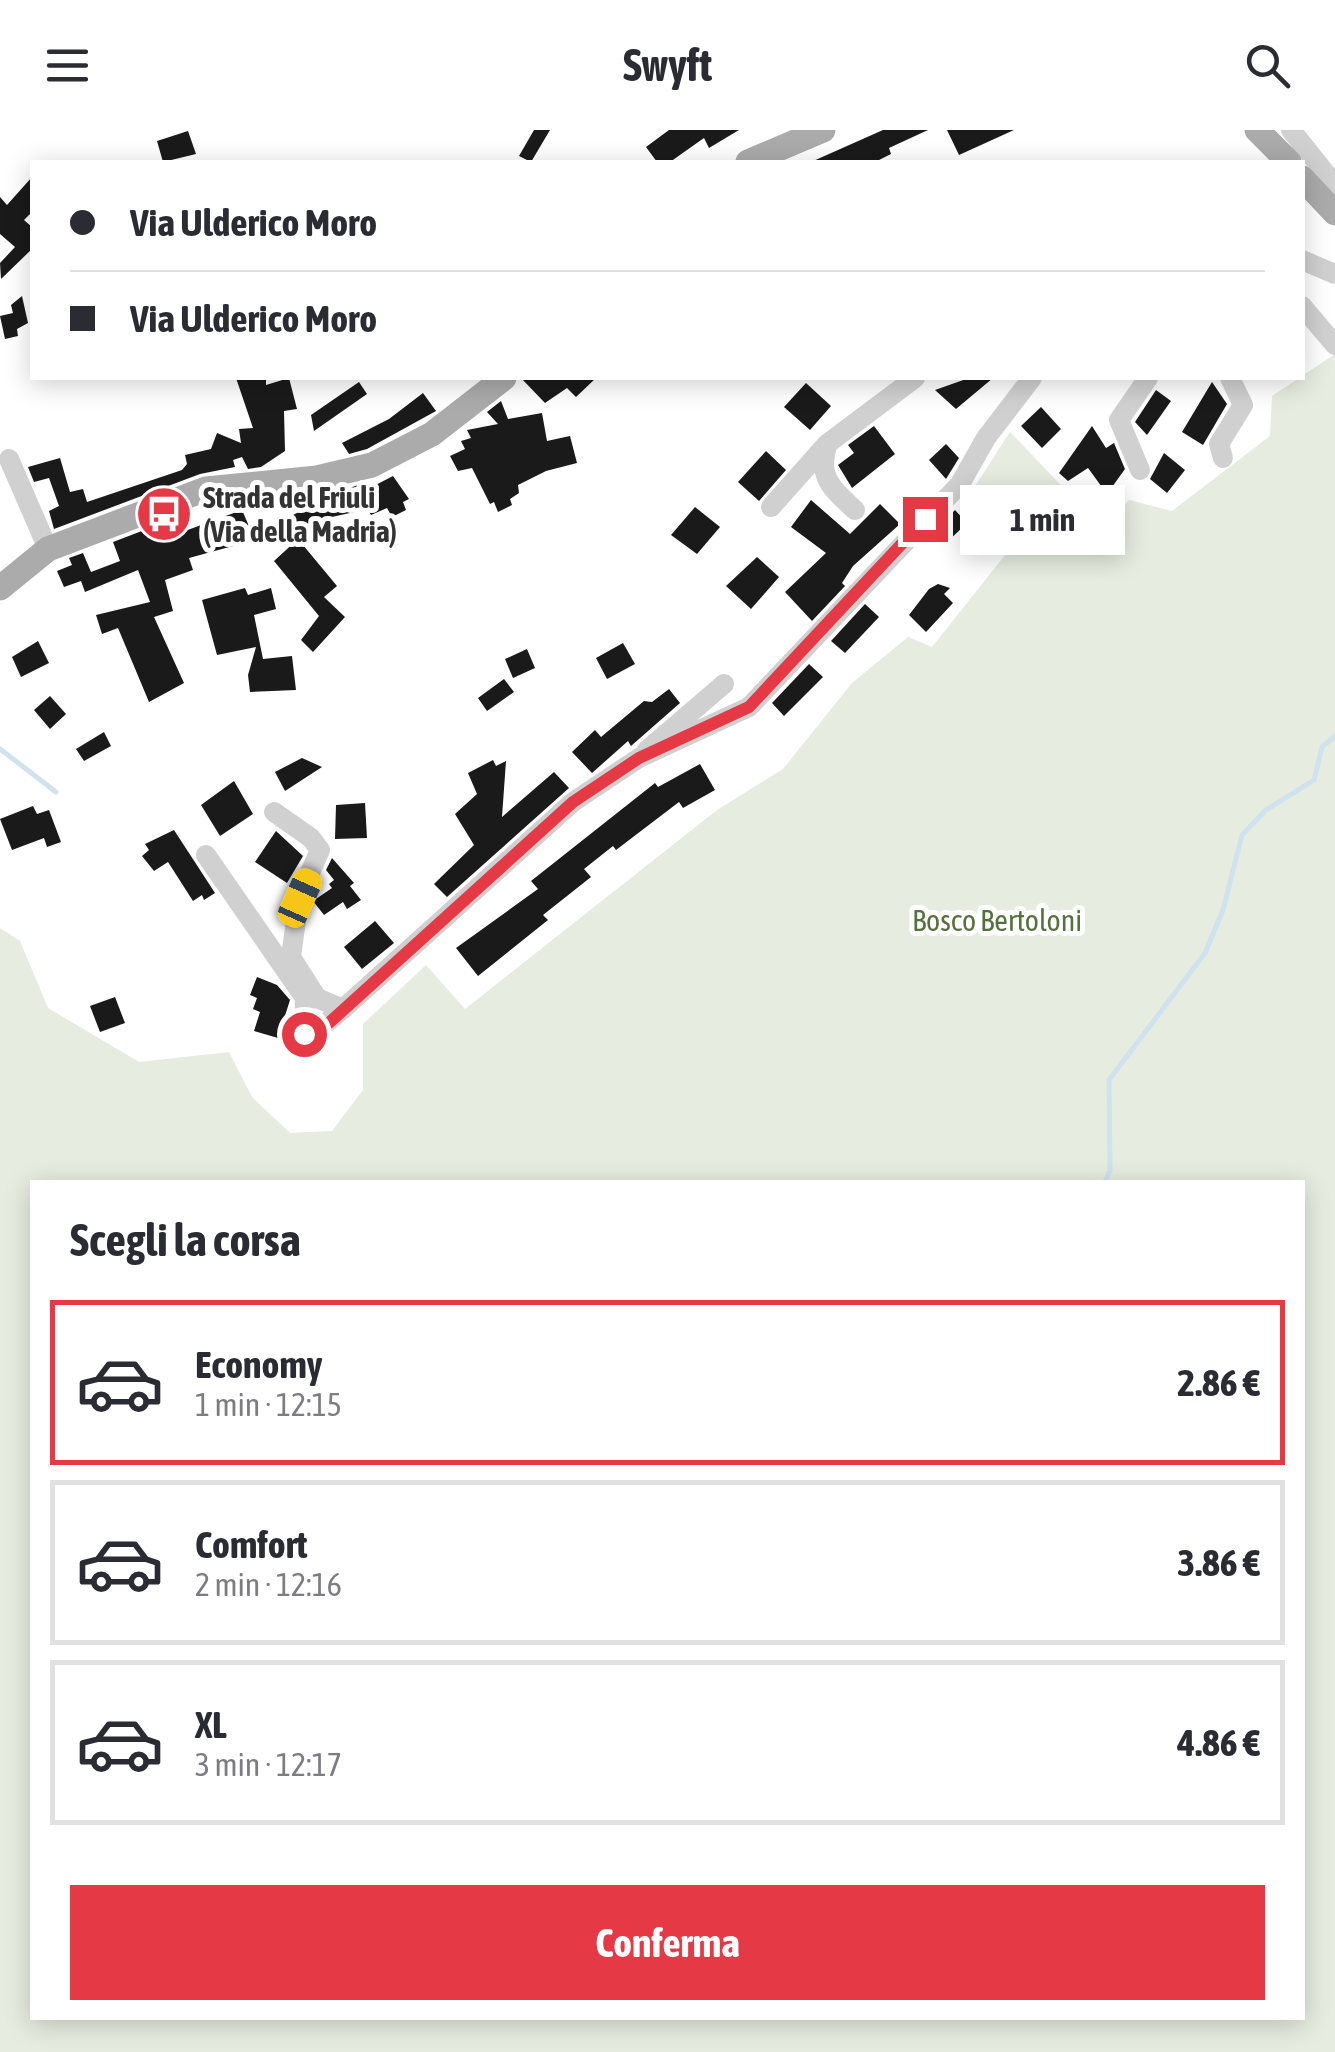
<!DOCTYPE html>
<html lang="it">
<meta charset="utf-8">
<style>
:root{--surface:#fff;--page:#f7f7f7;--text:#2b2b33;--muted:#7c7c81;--line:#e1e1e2;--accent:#e63946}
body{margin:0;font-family:"Asap Condensed",sans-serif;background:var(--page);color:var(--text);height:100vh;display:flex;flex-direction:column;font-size:38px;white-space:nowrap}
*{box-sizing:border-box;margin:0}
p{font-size:32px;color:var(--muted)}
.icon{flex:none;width:55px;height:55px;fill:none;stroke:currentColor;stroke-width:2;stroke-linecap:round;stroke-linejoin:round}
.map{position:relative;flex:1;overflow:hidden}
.panel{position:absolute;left:30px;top:1050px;width:1275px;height:840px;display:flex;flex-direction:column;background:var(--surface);border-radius:0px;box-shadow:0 5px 25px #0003}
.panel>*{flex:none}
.hud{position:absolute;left:30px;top:30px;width:1275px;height:220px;border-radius:0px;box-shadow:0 5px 25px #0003;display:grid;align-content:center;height:220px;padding:0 40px;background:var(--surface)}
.end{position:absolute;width:45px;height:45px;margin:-22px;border:12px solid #e63946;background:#fff;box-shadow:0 0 0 5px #fff}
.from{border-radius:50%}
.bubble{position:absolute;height:70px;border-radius:0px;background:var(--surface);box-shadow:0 5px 25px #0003;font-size:32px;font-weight:700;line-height:70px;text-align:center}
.car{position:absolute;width:30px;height:60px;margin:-30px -15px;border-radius:12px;box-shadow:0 0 8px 2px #0007;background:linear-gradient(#f5c518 24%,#345 0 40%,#f5c518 0 76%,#345 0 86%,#f5c518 0)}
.hud b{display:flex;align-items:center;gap:35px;height:95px;font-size:38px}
.hud b+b{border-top:2px solid var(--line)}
.hud i{width:25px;height:25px;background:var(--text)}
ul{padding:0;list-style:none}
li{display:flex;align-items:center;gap:30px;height:165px;margin:0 20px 15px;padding:0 20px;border:5px solid var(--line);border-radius:0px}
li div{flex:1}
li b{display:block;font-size:38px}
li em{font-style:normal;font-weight:700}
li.current{border-color:var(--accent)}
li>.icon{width:90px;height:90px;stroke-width:1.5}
h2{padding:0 40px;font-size:45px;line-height:120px}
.button{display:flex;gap:20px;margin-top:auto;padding:20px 40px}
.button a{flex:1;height:115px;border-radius:0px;background:var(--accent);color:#fff;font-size:40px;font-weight:700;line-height:115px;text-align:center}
header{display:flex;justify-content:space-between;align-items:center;height:130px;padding:0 40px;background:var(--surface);font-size:45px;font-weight:700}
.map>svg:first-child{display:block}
</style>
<header><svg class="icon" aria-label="menu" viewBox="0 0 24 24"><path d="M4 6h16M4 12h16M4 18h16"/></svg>Swyft<svg class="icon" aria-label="search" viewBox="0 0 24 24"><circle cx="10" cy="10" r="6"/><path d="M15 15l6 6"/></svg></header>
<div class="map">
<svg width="1335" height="1922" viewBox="0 0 1335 1922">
<rect width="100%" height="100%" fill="#fff"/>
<path fill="#e6ecdf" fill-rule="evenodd" d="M1335,224V1922H0V798L20,811L48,878L139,932L229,922L252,967L290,1003L332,1001L363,960V894L426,835L465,879L717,680L783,639L852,553L908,507L932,517L1013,415L964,373L1010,302L1102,398L1129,370L1172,381L1270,306L1272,266ZM32,1052H1302V1888H32Z"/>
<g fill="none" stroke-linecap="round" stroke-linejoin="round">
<g stroke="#cfe2ee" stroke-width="5">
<path d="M0,619L56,662"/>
<path d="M1105,1052L1110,1040L1109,950L1205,823L1223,780L1242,705L1266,680L1314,650L1322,617L1335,606"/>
</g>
</g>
<g fill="#1a1a1a">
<path d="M534,0H550L531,32L519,26Z"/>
<path d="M669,0H739L709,18L704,8L670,32H657L646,17Z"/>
<path d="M883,0H928L889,18L891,24L875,32H811Z"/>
<path d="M947,0H1014L959,25Z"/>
<path d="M188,1L196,24L163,32L157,11Z"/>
<path d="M32,47V82L24,90L32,97V119L1,149L0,133L15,117L0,104V67L7,75Z"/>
<path d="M22,166L28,193L17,199L18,206L5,209L0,186L13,183L11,175Z"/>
<path d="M236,248H266V255L289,248L297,279L284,281L285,321L261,337L248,339L242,327L233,330L235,337L200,344L54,399L49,381L59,376L49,348L34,352L28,337L60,328L70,362L83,359L87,372L182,340L187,334L185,325L211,319L217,303L241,313L239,299L253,298Z"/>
<path d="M521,248H596L576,267L567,258L545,273Z"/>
<path d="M969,248H993L956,279L935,260Z"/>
<path d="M359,252L367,264L314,301L311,285Z"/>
<path d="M1212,252L1227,274L1203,315L1182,302Z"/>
<path d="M806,253L831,276L810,300L784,277Z"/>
<path d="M1156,260L1171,271L1147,305L1135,292Z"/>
<path d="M423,263L436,281L367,319L349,324L342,313L389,289Z"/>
<path d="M501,271L508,289L542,283L547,311L570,306L577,333L546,341L518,355L519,363L510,369L512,375L498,382L494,372L490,374L472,338L458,341L450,326L465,319L461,311L471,308L467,300L498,294L487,282Z"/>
<path d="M1041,277L1061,299L1042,318L1021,296Z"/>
<path d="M874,296L895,324L852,358L838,335L854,323L848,315Z"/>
<path d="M1092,296L1106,318L1114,313L1125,339L1107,364L1088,338L1068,351L1059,343Z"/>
<path d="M946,314L959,328L946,349L929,330Z"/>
<path d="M766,321L786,340L759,371L738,352Z"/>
<path d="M1164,323L1185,340L1167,363L1150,349Z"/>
<path d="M393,346L409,369L403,372L406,380L392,387L387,378L371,385L368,379L309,392L313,400L283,408L275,400L273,395L305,379L304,374L361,354L364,361Z"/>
<path d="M811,370L850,404L880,374L900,394L853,436L842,453L845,456L812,491L785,462L826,423L791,397Z"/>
<path d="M695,377L720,397L697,424L671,405Z"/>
<path d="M242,380L255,410L189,428L193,440L165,450L173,481L154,487L184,553L149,572L118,498L102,504L96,485L150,472L138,440L85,462L81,451L64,457L57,441L72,435L69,428L83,423L91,442L120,431L113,412L168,391L174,405Z"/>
<path d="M955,380L967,393L942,417L931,405Z"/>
<path d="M298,409L337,456L324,467L345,487L313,522L301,510L319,486L274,431Z"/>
<path d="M757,427L779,447L751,479L726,456Z"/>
<path d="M938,454L950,458L944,464L953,473L926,502L909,485L929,459Z"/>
<path d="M245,458L248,465L271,458L276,479L254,485L263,529L292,526L296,560L250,562L248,545L256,517L217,525L202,470Z"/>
<path d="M865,474L879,487L845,523L831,511Z"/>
<path d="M38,511L49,533L21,547L12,527Z"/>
<path d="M623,513L635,534L607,549L596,528Z"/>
<path d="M527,519L535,538L513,548L505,529Z"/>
<path d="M809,534L823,547L784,586L772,573Z"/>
<path d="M504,549L514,562L487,581L478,568Z"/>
<path d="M669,559L680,573L631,616L628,611L592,643L572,622L595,600L601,607L644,571L652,572Z"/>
<path d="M50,566L66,584L50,599L34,580Z"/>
<path d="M104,602L111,616L84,631L76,619Z"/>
<path d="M302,628L322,637L285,661L275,642Z"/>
<path d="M493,630L496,636L506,631L502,687L554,642L569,658L447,767L434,754L474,715L455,684L477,664L468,643Z"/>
<path d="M700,634L715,660L683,678L679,672L616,720L613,716L584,739L591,747L543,785L548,790L478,846L456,818L538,759L531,751L655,653L658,657Z"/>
<path d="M234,651L253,684L220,706L201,675Z"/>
<path d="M365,673L367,708L335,709L336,675Z"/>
<path d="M33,676L37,684L49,680L61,712L47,717L44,708L12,720L0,689Z"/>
<path d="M174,700L215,763L204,770L202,765L193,771L168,732L154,741L142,726L149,720L145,714Z"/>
<path d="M276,701L303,726L287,753L255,732Z"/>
<path d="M332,728L354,753L350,756L361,770L347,779L343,772L324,785L313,771L332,758L329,754L334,750L326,740Z"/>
<path d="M375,791L394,813L362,839L344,817Z"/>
<path d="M257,847L277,855L290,870L278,908L254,901L260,882L253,879L257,868L250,865Z"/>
<path d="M115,867L125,893L100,902L90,876Z"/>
</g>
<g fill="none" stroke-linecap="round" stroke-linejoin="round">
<g stroke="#d0d0d0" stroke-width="20">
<path d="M1291,0L1335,55"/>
<path d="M1302,130L1335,144"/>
<path d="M1302,176L1335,215"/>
<path d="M827,316C817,347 833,360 855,380"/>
<path d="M1223,328L1219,314L1243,275L1230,248"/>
<path d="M9,329L48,419"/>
<path d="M1140,340L1119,290L1148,248"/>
<path d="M771,377L827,314L915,248"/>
<path d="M647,620L724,554"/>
<path d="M274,682L311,708L320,720L299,768L291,827L317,868L343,879L573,672L639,628L749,577L960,354L986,308L1032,248"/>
<path d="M206,725L305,868L304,904H313L343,879"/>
</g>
<g stroke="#ababab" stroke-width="25">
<path d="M1257,0L1289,32"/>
<path d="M748,32L823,0"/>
<path d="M1302,48L1335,83"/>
<path d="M0,458L48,419L206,359L317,348L372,335L432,304L504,248"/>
</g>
</g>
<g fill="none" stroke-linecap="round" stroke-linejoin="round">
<path stroke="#e63946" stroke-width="12" d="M304,904H314L330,892L573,672L639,628L749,577L925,389"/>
</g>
<defs>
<g id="bus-disc" transform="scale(2.875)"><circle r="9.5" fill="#e63946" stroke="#fff"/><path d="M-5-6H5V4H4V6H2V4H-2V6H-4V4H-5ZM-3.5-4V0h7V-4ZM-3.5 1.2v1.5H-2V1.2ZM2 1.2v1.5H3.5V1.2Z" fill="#fff"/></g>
</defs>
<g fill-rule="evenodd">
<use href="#bus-disc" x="164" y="384"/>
</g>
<g text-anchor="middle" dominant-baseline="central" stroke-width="10" stroke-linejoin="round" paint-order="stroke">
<g font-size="30" font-weight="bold" fill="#333" stroke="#fff" text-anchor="start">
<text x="203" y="367">Strada del Friuli<tspan x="203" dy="34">(Via della Madria)</tspan></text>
</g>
<g font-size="30" fill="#56703f" stroke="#fff">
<text x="997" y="790">Bosco Bertoloni</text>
</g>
</g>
</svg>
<i class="end from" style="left:304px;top:904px"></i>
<i class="end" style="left:925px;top:389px"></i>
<div class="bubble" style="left:960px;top:355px;width:165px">1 min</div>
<i class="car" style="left:300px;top:768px;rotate:24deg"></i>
<div class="hud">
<b><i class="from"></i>Via Ulderico Moro</b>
<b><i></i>Via Ulderico Moro</b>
</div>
<section class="panel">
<h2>Scegli la corsa</h2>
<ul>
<li class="current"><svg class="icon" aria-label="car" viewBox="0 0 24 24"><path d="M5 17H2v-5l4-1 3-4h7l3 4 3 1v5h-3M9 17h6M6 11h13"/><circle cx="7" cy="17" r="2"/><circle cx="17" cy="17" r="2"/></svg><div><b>Economy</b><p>1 min · 12:15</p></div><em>2.86 €</em></li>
<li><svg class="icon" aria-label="car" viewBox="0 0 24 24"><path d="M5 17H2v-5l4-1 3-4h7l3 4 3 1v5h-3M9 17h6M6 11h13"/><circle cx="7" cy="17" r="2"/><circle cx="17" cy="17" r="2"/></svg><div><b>Comfort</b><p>2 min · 12:16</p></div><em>3.86 €</em></li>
<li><svg class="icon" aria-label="car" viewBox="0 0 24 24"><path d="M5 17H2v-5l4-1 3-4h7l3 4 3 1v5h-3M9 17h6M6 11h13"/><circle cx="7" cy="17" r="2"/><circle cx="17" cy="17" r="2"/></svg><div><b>XL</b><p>3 min · 12:17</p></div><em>4.86 €</em></li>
</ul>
<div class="button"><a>Conferma</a></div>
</section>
</div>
